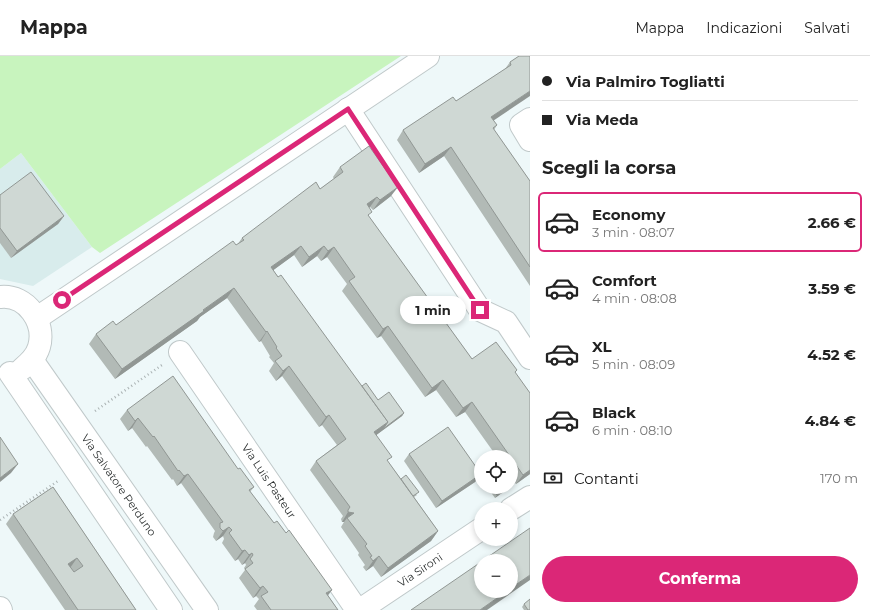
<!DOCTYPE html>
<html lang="it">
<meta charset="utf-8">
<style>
:root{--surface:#fff;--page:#f2f2f2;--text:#222;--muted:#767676;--line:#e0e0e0;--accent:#db2777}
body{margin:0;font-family:Montserrat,sans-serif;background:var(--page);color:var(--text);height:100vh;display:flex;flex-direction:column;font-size:15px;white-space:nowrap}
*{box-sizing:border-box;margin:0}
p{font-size:13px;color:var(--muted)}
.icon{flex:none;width:22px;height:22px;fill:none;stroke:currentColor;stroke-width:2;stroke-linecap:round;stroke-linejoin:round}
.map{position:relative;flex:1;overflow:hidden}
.panel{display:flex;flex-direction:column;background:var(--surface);width:340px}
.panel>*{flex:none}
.hud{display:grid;align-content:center;height:88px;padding:0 12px;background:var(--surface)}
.controls{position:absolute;left:474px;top:394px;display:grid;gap:8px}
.controls a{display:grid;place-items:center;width:44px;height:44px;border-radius:50%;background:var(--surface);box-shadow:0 2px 6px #0003;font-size:20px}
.end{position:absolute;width:18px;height:18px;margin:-9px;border:5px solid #db2777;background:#fff;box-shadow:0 0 0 2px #fff}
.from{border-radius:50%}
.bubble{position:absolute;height:28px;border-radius:14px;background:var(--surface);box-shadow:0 2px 6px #0003;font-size:13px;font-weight:700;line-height:28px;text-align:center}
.hud b{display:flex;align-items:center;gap:14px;height:38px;font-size:15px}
.hud b+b{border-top:1px solid var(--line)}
.hud i{width:10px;height:10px;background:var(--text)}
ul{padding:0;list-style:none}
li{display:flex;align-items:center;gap:12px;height:60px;margin:0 8px 6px;padding:0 4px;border:2px solid transparent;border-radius:6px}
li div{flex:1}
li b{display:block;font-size:15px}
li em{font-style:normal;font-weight:700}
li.current{border-color:var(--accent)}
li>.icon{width:36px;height:36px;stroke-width:1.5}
h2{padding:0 12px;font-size:18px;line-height:48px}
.pay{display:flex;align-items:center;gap:10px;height:44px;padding:0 12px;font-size:15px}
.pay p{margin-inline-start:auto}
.primary-button{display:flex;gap:8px;margin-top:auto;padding:8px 12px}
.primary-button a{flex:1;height:46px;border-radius:24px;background:var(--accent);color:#fff;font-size:16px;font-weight:700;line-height:46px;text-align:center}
header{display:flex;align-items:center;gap:24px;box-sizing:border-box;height:56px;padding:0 20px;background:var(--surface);border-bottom:1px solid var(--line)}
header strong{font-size:19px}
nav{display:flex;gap:22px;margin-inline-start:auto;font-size:14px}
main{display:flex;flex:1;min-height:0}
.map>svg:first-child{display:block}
</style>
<header>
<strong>Mappa</strong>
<nav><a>Mappa</a><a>Indicazioni</a><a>Salvati</a></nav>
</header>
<main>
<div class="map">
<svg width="530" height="554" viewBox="0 0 530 554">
<rect width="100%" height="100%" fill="#eef8f9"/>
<path fill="#d8ecec" d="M21,97L92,191L33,230L0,223V113Z"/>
<path fill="#c8f4be" d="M0,0H401L100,197L92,191L21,97L0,113Z"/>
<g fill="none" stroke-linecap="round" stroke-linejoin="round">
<g stroke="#c0c9ca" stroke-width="24">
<g id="minor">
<path d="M348,53L480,254L506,266L530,302"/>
<path d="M530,63L521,69L530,84"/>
<path d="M0,241C27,238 46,267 39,291C36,301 29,307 22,313"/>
<path d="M37,262L428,0"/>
<path d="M180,296L357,554"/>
<path d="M32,304L207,554"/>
<path d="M10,317L171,554"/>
<path d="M511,453L530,441"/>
<path d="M0,552L1,554"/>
<path d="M360,554L481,473"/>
</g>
</g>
<g stroke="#a9b1b2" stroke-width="2.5" stroke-dasharray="1 3" stroke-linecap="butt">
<path d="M95,355L162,309"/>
<path d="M0,464L58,425"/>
</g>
<use href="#minor" stroke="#fff" stroke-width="22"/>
</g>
<g fill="#b2bab6">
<path d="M519,0L493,65L497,69L494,74L530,125V230L444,100L419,117L397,84L403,74L456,45L505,13L510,6Z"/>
<path d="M340,111L391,140L373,154L370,151L369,152V161L472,303L517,314L515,317L530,337V418L516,428L515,427L511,430V401H497L465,356L456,361L436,334L425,341L381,280L377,282L342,235L347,228L327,201L321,205L317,200L302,211L294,199L273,214L362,330L378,344L404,357L402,360L376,379L388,406L401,423L417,439L414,441L438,475L431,485L381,521L373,510L366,515L363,511L365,509L358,499L359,497L341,471L344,466H342L341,463L343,460L310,414L316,405L337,389L322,369L319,371L282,320L276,325L269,315L274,307L269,301L270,300L261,285L259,286L227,242L200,261L197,265L115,323L89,288L96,278L116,269L237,189L242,182L320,133L334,123L333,121Z"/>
<path d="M0,139L64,160L58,168L11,202L0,187Z"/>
<path d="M127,354L238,413L254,431L250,436L274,467L286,477L332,534L328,539L338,554H257L254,550L259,543L256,540L253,542L239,522L245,514L244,512L246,509L245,507L242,509L238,503L235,505L222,487L224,483L223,480L216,485L213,481L214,477L215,475L181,427L177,430L173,423L172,424L147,390L146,391L132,372L128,375L120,363Z"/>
<path d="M409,398L481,418L475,426L436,452L404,405Z"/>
<path d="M53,431L136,554H65L6,468L13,458Z"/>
<path d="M487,431H510L495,442Z"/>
<path d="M524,548L530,554H524L522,551Z"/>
</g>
<g fill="#919794">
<path d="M530,35V40L484,71L491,61Z"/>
<path d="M451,91L444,100L419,117L425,108Z"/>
<path d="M398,131L391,140L373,154L380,144Z"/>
<path d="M377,141L370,151L360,158L367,148Z"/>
<path d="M64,160L58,168L11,202L17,195Z"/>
<path d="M301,190L294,199L264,221L271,211Z"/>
<path d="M324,190L317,200L302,211L309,201Z"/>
<path d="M334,191L327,201L321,205L328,195Z"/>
<path d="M234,232L227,242L200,261L197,265L115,323L122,313Z"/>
<path d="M388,270L381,280L377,282L383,273Z"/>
<path d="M267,275L261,285L259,286L266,276Z"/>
<path d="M289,310L282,320L276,325L283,315Z"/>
<path d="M443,324L436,334L425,341L432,332Z"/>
<path d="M472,346L465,356L456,361L463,352Z"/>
<path d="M404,357L402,360L367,386L374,376L388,366Z"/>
<path d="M329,359L322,369L319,371L326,361Z"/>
<path d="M138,362L132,372L128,375L135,365Z"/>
<path d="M18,408L11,417L0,426V422Z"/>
<path d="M530,414V418L516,428L523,419Z"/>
<path d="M188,418L181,427L177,430L184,420Z"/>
<path d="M481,418L475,426L436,452L442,445Z"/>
<path d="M517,424L515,427L511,430V429Z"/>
<path d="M508,431H510L495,442L497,439Z"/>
<path d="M348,456L354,457L347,462L344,466H342Z"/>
<path d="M229,471L223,480L216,485L223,475Z"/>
<path d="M438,475L431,485L381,521L388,512Z"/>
<path d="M245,494L238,503L235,505L242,495Z"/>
<path d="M252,497L245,507L242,509L249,499Z"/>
<path d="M379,500L373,510L366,515L373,505Z"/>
<path d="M77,502L70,512L68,508Z"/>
<path d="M530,519V524L487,554H480L507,535H511V532Z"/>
<path d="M263,530L256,540L253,542L260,532Z"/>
<path d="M332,534L325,543L326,537Z"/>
</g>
<g fill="#cfd8d4" stroke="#919794" fill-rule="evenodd">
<path d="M519,0H530V35L491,61L497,69L493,72L530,125V211L451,91L425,108L403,74L453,41L456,45L511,9L510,6Z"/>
<path d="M369,90L398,131L380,144L377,141L367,148L372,156L368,159L472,303L496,286L517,314L515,316L530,337V414L523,419L472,346L463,352L443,324L432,332L388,270L383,273L349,225L355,221L334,191L328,195L324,190L309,201L301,190L271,211L278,221L281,219L388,366L374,376L392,401L387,404L438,475L388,512L379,500L373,505L370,501L372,500L365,490L367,488L347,462L354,457L348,456V454L350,451L316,405L346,383L329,359L326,361L289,310L283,315L275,305L282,300L276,292L277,291L267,275L266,276L234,232L203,254L204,255L122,313L96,278L113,265L116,269L233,185L236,189L244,184L242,182L316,126L320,133L343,116L340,111Z"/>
<path d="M31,116L64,160L17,195L0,172V139Z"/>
<path d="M173,320L238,413L240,412L254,431L249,434L274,467L277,465L286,477L289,474L332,534L326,537L338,554H271L261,540L268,536L263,530L260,532L245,513L253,507L250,503L253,499L252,497L249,499L245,494L242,495L229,477L232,474L229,471L223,475L220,472V467L223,466L188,418L184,420L179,414L178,415L154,380L153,381L138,362L135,365L127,354Z"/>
<path d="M366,327L378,344L389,336L404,357L383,373L388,366L362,330Z"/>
<path d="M448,371L481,418L442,445L409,398Z"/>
<path d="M0,381L18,408L0,422Z"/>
<path d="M511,415L517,424L511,429Z"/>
<path d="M406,419L419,436L413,440L401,423Z"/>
<path d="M53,431L136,554H78L13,458ZM77,502L83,510L74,516L68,508Z"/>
<path d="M490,431H508L497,439Z"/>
<path d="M530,472V519L511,532V505H482Z"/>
<path d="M481,506V535H507L480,554H411Z"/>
<path d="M530,543V554H528L524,548Z"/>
</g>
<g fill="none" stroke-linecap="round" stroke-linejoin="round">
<path stroke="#db2777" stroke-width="5" d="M62,244L348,53L480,254"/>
</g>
<g text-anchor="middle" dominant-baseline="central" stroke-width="3" stroke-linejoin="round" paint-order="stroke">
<g font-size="11" fill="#2c3030" stroke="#fff">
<text transform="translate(269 425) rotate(56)">Via Luis Pasteur</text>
<text transform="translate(119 429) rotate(55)">Via Salvatore Perduno</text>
<text transform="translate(420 514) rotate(-34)">Via Sironi</text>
</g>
</g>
</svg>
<div class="controls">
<a><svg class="icon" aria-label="locate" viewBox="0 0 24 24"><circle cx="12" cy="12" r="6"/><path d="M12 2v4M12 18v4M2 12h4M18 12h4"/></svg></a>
<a>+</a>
<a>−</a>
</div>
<i class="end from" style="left:62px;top:244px"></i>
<i class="end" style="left:480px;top:254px"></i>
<div class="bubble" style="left:400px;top:240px;width:66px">1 min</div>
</div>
<section class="panel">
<div class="hud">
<b><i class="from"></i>Via Palmiro Togliatti</b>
<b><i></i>Via Meda</b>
</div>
<h2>Scegli la corsa</h2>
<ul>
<li class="current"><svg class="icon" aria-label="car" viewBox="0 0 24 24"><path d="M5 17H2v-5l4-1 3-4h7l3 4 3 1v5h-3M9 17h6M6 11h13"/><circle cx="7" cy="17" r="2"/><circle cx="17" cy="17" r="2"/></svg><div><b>Economy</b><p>3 min · 08:07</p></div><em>2.66 €</em></li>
<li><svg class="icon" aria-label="car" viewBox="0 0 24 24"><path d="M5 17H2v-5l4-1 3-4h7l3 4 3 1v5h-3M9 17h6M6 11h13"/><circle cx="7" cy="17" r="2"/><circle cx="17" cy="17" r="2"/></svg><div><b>Comfort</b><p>4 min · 08:08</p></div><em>3.59 €</em></li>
<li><svg class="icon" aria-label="car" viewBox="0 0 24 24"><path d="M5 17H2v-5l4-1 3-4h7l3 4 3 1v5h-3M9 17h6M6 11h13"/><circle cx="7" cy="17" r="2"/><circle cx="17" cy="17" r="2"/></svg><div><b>XL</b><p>5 min · 08:09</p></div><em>4.52 €</em></li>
<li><svg class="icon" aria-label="car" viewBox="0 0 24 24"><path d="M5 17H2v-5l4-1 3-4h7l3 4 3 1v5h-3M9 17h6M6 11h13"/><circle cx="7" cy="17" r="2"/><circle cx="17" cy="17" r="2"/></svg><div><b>Black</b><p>6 min · 08:10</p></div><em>4.84 €</em></li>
</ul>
<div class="pay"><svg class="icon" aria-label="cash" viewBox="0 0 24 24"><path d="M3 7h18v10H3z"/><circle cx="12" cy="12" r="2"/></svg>Contanti<p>170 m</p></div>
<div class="primary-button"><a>Conferma</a></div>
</section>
</main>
